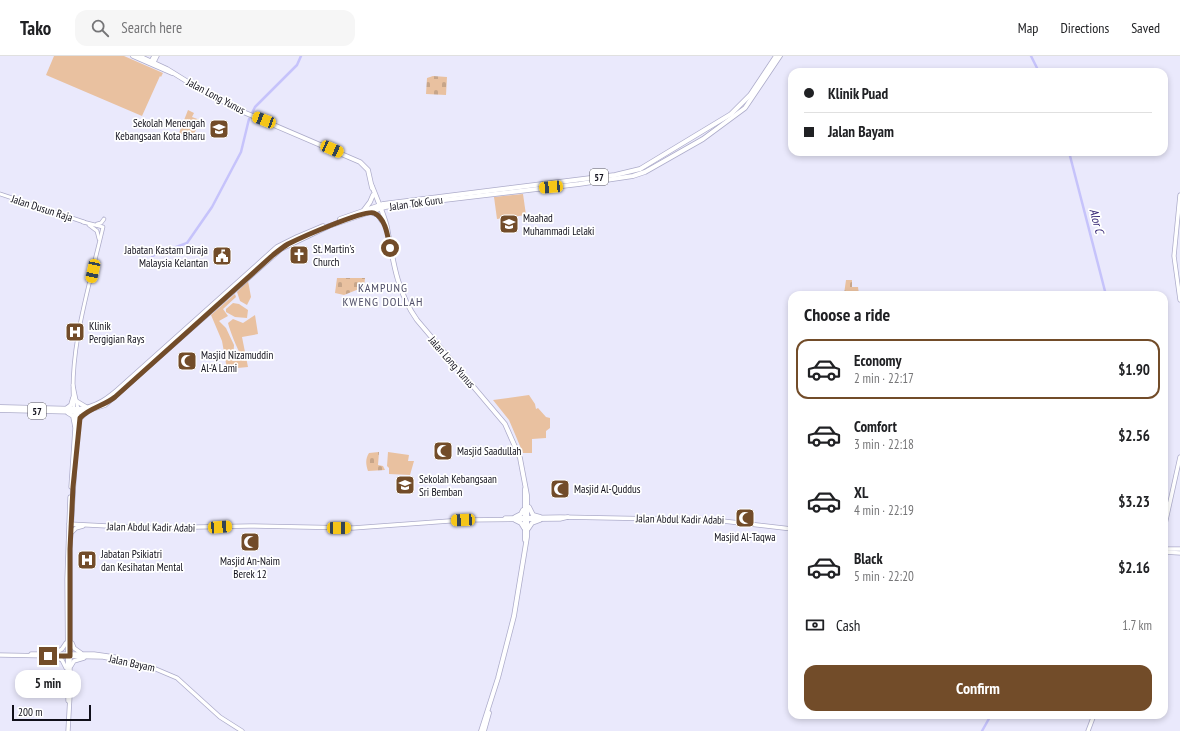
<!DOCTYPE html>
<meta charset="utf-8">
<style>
:root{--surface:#fff;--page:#f6f6f6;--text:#202124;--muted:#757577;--line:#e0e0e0;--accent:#724c29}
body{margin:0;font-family:"PT Sans Narrow",sans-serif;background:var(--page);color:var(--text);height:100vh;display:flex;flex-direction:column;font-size:15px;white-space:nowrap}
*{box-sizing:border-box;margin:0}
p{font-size:13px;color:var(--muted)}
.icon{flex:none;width:22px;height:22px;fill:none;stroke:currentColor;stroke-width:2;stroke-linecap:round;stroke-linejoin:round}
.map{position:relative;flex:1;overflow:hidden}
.sheet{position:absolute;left:788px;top:235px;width:380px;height:428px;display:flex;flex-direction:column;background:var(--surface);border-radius:12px;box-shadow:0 2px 6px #0003}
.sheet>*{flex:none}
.top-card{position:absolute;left:788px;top:12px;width:380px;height:88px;border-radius:12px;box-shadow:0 2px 6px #0003;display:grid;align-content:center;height:88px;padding:0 16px;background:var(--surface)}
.scale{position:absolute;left:12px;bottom:10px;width:79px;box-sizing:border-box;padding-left:4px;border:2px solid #100f1a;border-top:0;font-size:11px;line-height:14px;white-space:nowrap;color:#100f1a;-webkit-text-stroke:3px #fff;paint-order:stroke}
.end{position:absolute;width:18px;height:18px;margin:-9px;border:5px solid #724c29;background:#fff;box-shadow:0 0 0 2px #fff}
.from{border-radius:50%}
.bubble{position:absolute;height:28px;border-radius:12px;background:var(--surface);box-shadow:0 2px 6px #0003;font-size:13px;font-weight:600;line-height:28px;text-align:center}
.car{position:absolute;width:12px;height:24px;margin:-12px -6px;border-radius:5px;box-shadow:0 0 3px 1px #0007;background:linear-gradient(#f5c518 24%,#345 0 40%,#f5c518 0 76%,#345 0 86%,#f5c518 0)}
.top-card b{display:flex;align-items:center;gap:14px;height:38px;font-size:15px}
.top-card b+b{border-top:1px solid var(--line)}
.top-card i{width:10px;height:10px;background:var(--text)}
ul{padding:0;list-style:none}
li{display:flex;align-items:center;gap:12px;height:60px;margin:0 8px 6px;padding:0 8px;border:2px solid transparent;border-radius:12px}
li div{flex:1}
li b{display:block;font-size:15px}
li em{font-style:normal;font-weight:600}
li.current{border-color:var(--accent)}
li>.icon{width:36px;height:36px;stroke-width:1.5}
h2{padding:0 16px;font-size:18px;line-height:48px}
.pay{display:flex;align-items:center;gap:10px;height:44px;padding:0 16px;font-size:15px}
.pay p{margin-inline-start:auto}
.cta{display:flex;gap:8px;margin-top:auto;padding:8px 16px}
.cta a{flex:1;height:46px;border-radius:12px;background:var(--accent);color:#fff;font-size:16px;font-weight:600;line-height:46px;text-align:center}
header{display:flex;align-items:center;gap:24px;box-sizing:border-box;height:56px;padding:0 20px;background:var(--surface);border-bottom:1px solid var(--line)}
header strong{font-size:19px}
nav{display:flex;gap:22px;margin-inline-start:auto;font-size:14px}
.search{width:280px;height:36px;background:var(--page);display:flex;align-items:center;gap:10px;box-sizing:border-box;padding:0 14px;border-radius:12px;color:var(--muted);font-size:15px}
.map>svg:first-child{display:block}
</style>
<header>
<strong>Tako</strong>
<div class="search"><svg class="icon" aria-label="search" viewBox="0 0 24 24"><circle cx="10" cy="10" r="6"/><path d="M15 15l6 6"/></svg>Search here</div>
<nav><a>Map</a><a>Directions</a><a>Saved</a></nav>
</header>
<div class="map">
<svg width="1180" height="675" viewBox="0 0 1180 675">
<defs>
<pattern id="cemetery-stones" width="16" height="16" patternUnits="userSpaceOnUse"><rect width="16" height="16" fill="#e9c1a0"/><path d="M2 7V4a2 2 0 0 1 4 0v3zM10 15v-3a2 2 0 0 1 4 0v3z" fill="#c7a589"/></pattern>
</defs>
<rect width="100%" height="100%" fill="#eae9fc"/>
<g fill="#e9c1a0">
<path d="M54,0H124L163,17L161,21L160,20L142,60L46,19Z"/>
<path d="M188,54L194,57L192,61L200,64L192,83L179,77Z"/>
<path d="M523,138L526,159L497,163L494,141Z"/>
<path d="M248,225L251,241L247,249L240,245L237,236Z"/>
<path d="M235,238L236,241L223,253L228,260L219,265L226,272L234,289L233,305L238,304L241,299C237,293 230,275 228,267L233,263L243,267L255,259L258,278L242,281L248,311L227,313L222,285L211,259Z"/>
<path d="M233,247L239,248L248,254L247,262L235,261L226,256V253Z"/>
<path d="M529,339L535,348L536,353L538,352L546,361L550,362V372L546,375V382L532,383V397H523L509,364L493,344Z"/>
<path d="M388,396L409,399L408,405H414L410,419L389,418V412L387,410Z"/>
</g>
<g fill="url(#cemetery-stones)">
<path d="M433,20L447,21L446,39L426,38L427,22Z"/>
<path d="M337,222H365L364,231L344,239L335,237Z"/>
<path d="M846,224H852V231H858L859,239L844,238Z"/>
<path d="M379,396L378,409L383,410L385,414L368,415C366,409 365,403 369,397Z"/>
</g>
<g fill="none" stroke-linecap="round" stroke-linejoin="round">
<g stroke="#c6c3fb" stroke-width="2.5">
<path d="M1031,0L1039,16"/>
<path d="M252,57L255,51L297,9L301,0"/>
<path d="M1069,96L1106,239"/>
<path d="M152,200L187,187L212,151L241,96L249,63"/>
<path d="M982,675L991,659"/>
</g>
<g stroke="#adacca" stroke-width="4.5">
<g id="tertiary">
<path d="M0,138L84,166"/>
<path d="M97,168L101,167L104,163"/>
<path d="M89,169L97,175L99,183"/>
<path d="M73,329L78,353"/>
<path d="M74,353C68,295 90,228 103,171L83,166"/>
</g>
</g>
<g stroke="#adacca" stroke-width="5">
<g id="secondary">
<path d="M150,7L154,0"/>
<path d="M153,8L157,0"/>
<path d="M1180,139L1174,200L1180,244"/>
<path d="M71,431L75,372V353"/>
<path d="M1164,461L1168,448"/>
<path d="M505,462L560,461L714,464L792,473"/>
<path d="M69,468L146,472L250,470L353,472L463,464L560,463L568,461"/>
<path d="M1164,473L1180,401"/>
<path d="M72,476L76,472L83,470"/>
<path d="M1164,493H1180"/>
<path d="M1164,496L1180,497"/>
<path d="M72,587L74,592L81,597"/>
<path d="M57,596L62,593L66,587"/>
<path d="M31,598H94L115,601"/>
<path d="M0,599L103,601L151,611L177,622L220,661L242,675"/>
<path d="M56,601L62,604L66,612"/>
<path d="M71,610L74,605L84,602"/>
<path d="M68,645L67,523L70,441"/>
<path d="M68,675L70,639V493L78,354"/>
<path d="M1088,675L1094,659"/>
</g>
</g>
<g stroke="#adacca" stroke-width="5.5">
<g id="primary">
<path d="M133,0L172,17"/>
<path d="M139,0L167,13L196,31L241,55L360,106L368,114L372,132"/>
<path d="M372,130C377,143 384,158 387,171C393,205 397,236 417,264L505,368L520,402L527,439V481L514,560L498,622L481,675"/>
<path d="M364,154L370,146L373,139"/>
<path d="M370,156L378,159L382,165"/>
<path d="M340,163L383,148L615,119L640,113L731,58L750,39L776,0"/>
<path d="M76,345L86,351"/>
<path d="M0,351L78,353C97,351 109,342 123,329L277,191L297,181L323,170"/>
<path d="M67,352L71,349L73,342"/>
<path d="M0,354L83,356L105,349L281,193L329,170L385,151L579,128L633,120L645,116L703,83L745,52L780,0"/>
<path d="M68,357L73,360L75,370"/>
<path d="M78,364L87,356"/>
<path d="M529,451L533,459L540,461"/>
<path d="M515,461L521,458L523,454"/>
<path d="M515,464L521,467L524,472"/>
<path d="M528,473L532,467L540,464"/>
<path d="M525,484V433"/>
<path d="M484,675L489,657"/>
</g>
</g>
<use href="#tertiary" stroke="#fff" stroke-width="3"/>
<use href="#secondary" stroke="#fff" stroke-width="3.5"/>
<use href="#primary" stroke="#fff" stroke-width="4"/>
</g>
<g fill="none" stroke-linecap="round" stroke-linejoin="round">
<path stroke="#724c29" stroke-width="5" d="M48,600H70V493L73,431L80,362C89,352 104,350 115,341L273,199C278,195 283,191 288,188C300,182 365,153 374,157C386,162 388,182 390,192"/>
</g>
<defs>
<g id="school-square" transform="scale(1)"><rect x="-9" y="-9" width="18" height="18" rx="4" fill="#724c29" stroke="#fff"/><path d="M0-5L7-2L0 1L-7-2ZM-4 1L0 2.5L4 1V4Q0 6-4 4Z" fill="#fff"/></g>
<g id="church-square" transform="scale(1)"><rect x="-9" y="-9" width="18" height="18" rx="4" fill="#724c29" stroke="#fff"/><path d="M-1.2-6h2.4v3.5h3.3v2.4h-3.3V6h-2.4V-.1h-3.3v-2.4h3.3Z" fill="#fff"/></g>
<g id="civic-square" transform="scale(1)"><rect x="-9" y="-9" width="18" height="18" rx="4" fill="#724c29" stroke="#fff"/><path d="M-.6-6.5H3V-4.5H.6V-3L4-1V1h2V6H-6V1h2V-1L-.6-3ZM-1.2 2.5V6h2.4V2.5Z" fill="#fff"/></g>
<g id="hospital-square" transform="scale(1)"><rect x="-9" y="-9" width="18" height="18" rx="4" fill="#724c29" stroke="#fff"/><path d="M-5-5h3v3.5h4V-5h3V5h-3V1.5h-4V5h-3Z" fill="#fff"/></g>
<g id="mosque-square" transform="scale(1)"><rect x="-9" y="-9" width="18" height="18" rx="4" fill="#724c29" stroke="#fff"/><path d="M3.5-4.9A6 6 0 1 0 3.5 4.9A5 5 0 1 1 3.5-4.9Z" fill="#fff"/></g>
</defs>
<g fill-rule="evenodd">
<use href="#school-square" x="219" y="73"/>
<use href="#school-square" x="509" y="168"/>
<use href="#church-square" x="299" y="199"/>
<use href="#civic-square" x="222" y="200"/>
<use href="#hospital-square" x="75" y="276"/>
<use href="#mosque-square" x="187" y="305"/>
<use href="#mosque-square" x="443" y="395"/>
<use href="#school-square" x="405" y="429"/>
<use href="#mosque-square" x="560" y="433"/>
<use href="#mosque-square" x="745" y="462"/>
<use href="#mosque-square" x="250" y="486"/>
<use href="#hospital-square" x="87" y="504"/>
</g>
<g text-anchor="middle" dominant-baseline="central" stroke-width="3.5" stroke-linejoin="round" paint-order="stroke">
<g fill="#fff" stroke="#58575f" stroke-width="1">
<rect x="590" y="113" width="18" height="16" rx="3"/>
<rect x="28" y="347" width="18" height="16" rx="3"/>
</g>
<g font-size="10" font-weight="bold" fill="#100f1a">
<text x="599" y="121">57</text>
<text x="37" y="355">57</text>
</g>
<g font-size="11" fill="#100f1a" stroke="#fff">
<text transform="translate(216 40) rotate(28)">Jalan Long Yunus</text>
<text transform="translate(416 147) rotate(-8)">Jalan Tok Guru</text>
<text transform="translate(42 152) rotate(18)">Jalan Dusun Raja</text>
<text transform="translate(452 306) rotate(49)">Jalan Long Yunus</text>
<text transform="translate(680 463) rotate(1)">Jalan Abdul Kadir Adabi</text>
<text transform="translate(151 471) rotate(1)">Jalan Abdul Kadir Adabi</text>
<text transform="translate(132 607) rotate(12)">Jalan Bayam</text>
</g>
<g font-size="11" fill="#100f1a" stroke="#fff" text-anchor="start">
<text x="205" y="67" text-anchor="end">Sekolah Menengah<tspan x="205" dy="13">Kebangsaan Kota Bharu</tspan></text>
<text x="523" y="162">Maahad<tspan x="523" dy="13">Muhammadi Lelaki</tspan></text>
<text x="313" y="193">St. Martin's<tspan x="313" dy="13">Church</tspan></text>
<text x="208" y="194" text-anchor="end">Jabatan Kastam Diraja<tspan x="208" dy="13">Malaysia Kelantan</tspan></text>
<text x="89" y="270">Klinik<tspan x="89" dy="13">Pergigian Rays</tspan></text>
<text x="201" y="299">Masjid Nizamuddin<tspan x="201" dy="13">Al-'A Lami</tspan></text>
<text x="457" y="395">Masjid Saadullah</text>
<text x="419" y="423">Sekolah Kebangsaan<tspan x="419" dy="13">Sri Bemban</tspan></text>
<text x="574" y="433">Masjid Al-Quddus</text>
<text x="745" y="481" text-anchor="middle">Masjid Al-Taqwa</text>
<text x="101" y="498">Jabatan Psikiatri<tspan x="101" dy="13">dan Kesihatan Mental</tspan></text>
<text x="250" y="505" text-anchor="middle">Masjid An-Naim<tspan x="250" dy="13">Berek 12</tspan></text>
</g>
<g font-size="12" font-style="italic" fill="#362674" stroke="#fff">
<text transform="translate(1097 165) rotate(75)">Alor C</text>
</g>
<g font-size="12" letter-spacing="1" fill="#4f4e68" stroke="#fff">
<text x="383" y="231">KAMPUNG<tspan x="383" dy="14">KWENG DOLLAH</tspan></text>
</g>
</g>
</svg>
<div class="scale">200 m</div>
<i class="end from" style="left:390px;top:192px"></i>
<i class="end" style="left:48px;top:600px"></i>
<div class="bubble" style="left:15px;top:614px;width:66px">5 min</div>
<i class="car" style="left:264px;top:64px;rotate:291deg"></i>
<i class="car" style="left:332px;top:93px;rotate:114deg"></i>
<i class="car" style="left:551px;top:131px;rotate:265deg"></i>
<i class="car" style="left:93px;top:215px;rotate:192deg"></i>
<i class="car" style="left:463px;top:464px;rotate:267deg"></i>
<i class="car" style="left:220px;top:471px;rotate:86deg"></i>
<i class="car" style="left:339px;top:472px;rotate:90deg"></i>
<div class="top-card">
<b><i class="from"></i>Klinik Puad</b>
<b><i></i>Jalan Bayam</b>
</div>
<section class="sheet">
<h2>Choose a ride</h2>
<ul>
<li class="current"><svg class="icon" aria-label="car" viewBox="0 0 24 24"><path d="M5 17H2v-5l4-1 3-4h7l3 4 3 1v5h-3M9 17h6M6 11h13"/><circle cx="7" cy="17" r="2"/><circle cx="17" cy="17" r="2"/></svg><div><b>Economy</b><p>2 min · 22:17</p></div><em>$1.90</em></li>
<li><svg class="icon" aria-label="car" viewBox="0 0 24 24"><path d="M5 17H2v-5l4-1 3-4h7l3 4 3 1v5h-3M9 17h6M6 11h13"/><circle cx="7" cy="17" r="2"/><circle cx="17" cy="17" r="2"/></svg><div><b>Comfort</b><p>3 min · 22:18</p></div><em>$2.56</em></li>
<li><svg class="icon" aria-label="car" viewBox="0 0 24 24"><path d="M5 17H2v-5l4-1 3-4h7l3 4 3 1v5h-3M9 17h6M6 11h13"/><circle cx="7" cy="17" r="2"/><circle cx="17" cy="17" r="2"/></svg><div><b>XL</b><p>4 min · 22:19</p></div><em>$3.23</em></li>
<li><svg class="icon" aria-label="car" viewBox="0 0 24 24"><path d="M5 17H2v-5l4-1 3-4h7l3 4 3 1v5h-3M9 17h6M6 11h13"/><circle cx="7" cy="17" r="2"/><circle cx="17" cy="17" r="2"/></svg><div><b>Black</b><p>5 min · 22:20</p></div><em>$2.16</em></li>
</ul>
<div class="pay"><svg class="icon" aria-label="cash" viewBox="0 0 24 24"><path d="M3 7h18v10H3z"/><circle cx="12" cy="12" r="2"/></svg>Cash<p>1.7 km</p></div>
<div class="cta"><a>Confirm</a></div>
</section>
</div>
